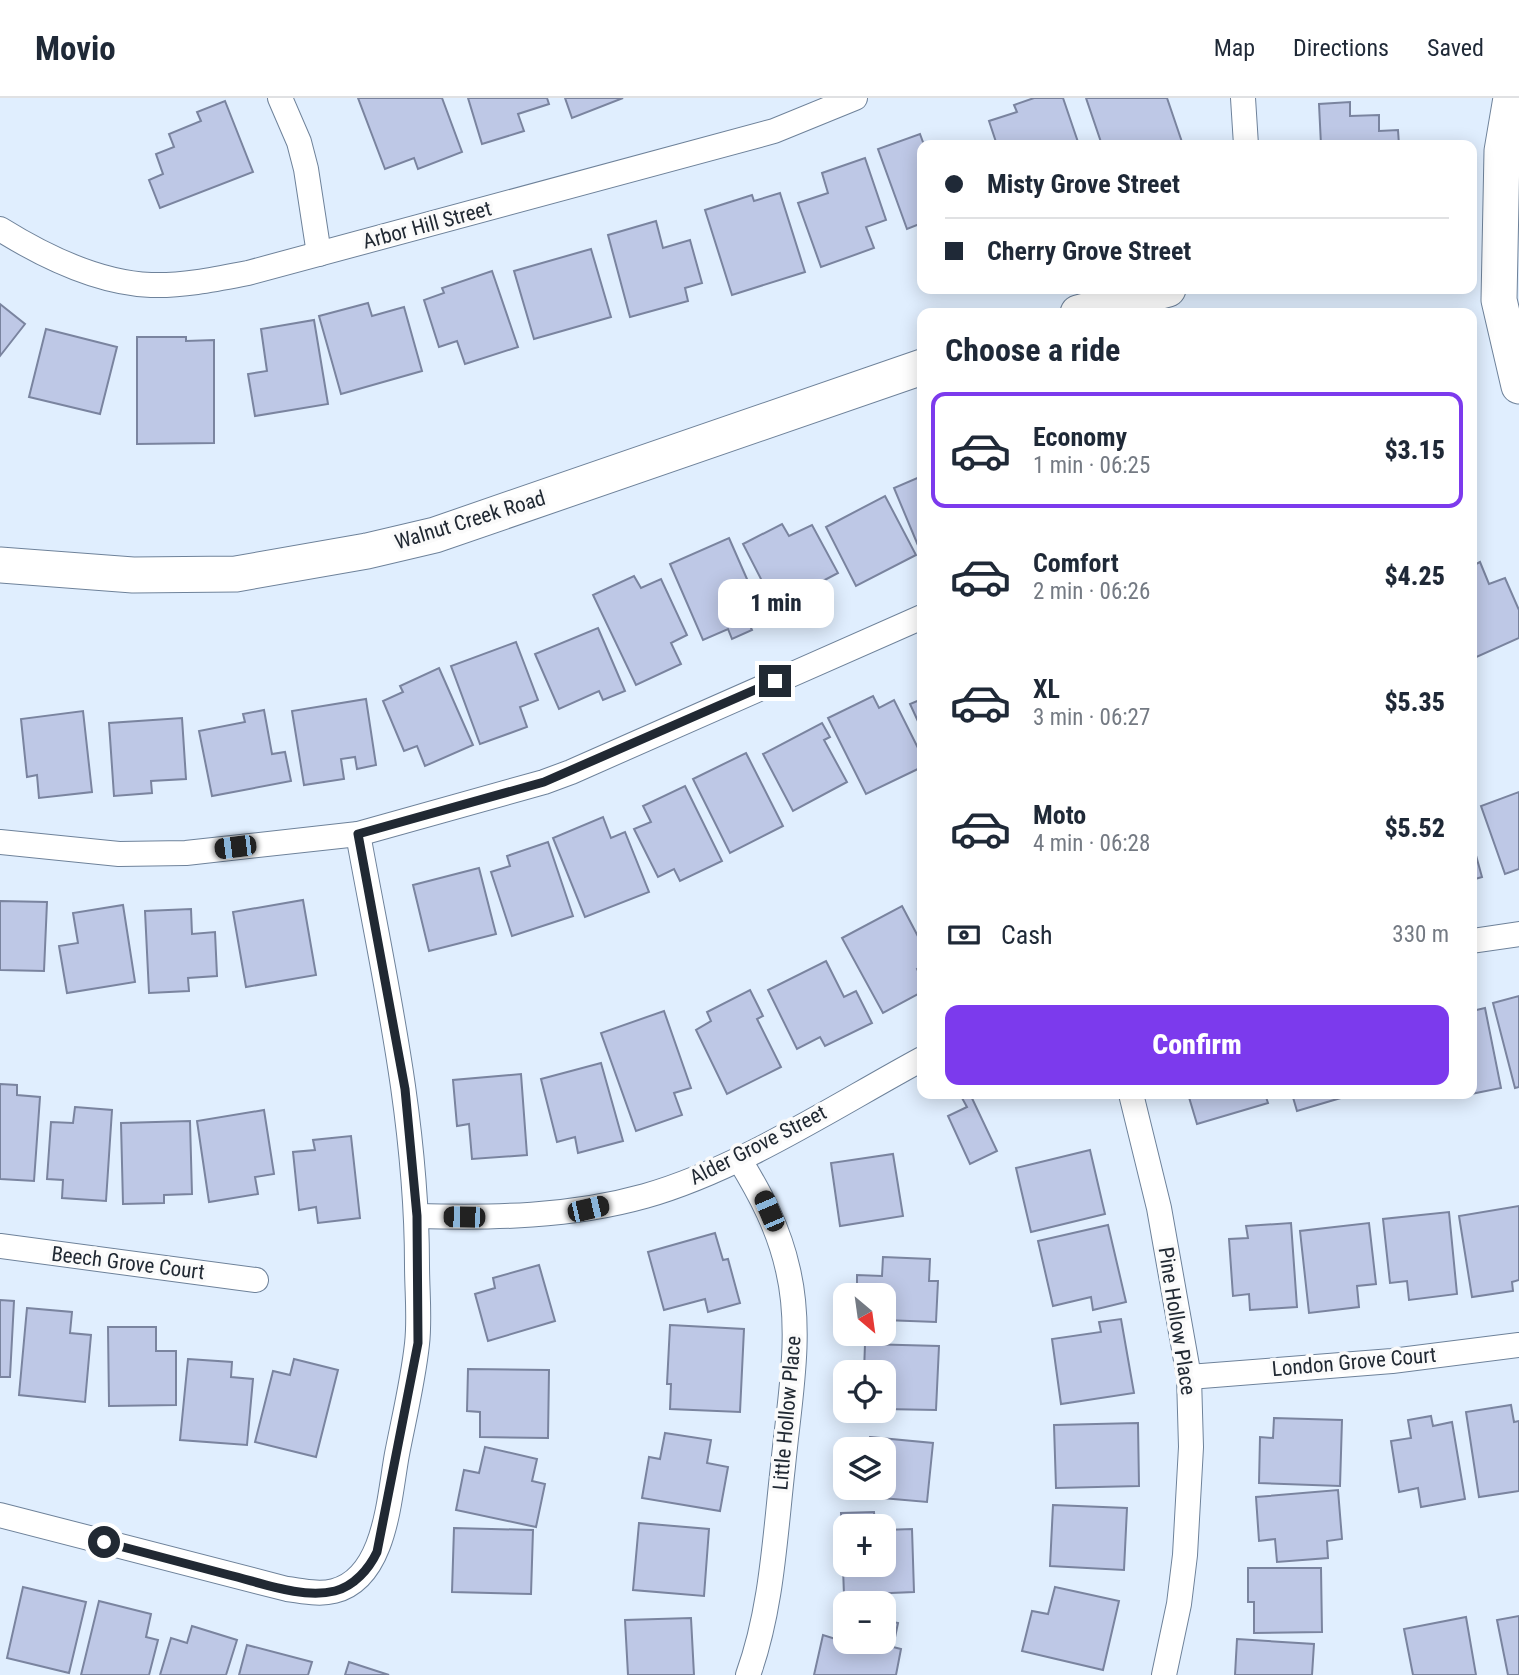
<!DOCTYPE html>
<meta charset="utf-8">
<style>
:root{--surface:#fff;--page:#f2f2f3;--text:#1f2937;--muted:#747a83;--line:#e0e1e3;--accent:#7c3aed}
body{margin:0;font-family:"Roboto Condensed",sans-serif;background:var(--page);color:var(--text);height:100vh;display:flex;flex-direction:column;font-size:26px;white-space:nowrap}
*{box-sizing:border-box;margin:0}
p{font-size:23px;color:var(--muted)}
.icon{flex:none;width:38px;height:38px;fill:none;stroke:currentColor;stroke-width:2;stroke-linecap:round;stroke-linejoin:round}
.map{position:relative;flex:1;overflow:hidden}
.panel{position:absolute;left:917px;top:210px;width:560px;height:791px;display:flex;flex-direction:column;background:var(--surface);border-radius:14px;box-shadow:0 4px 18px #0003}
.panel>*{flex:none}
.hud{position:absolute;left:917px;top:42px;width:560px;height:154px;border-radius:14px;box-shadow:0 4px 18px #0003;display:grid;align-content:center;height:154px;padding:0 28px;background:var(--surface)}
.needle{width:46px;rotate:151deg}
.fabs{position:absolute;left:833px;top:1185px;display:grid;gap:14px}
.fabs a{display:grid;place-items:center;width:63px;height:63px;border-radius:14px;background:var(--surface);box-shadow:0 4px 18px #0003;font-size:35px}
.end{position:absolute;width:32px;height:32px;margin:-16px;border:9px solid #212933;background:#fff;box-shadow:0 0 0 4px #fff}
.from{border-radius:50%}
.bubble{position:absolute;height:49px;border-radius:14px;background:var(--surface);box-shadow:0 4px 18px #0003;font-size:23px;font-weight:800;line-height:49px;text-align:center}
.car{position:absolute;width:21px;height:42px;margin:-21px -10px;border-radius:9px;box-shadow:0 0 5px 2px #0007;background:linear-gradient(#222 24%,#8ab4d8 0 40%,#222 0 76%,#8ab4d8 0 86%,#222 0)}
.hud b{display:flex;align-items:center;gap:24px;height:66px;font-size:26px}
.hud b+b{border-top:2px solid var(--line)}
.hud i{width:18px;height:18px;background:var(--text)}
ul{padding:0;list-style:none}
li{display:flex;align-items:center;gap:21px;height:116px;margin:0 14px 10px;padding:0 14px;border:4px solid transparent;border-radius:14px}
li div{flex:1}
li b{display:block;font-size:26px}
li em{font-style:normal;font-weight:800}
li.active{border-color:var(--accent)}
li>.icon{width:63px;height:63px;stroke-width:1.5}
h2{padding:0 28px;font-size:32px;line-height:84px}
.pay{display:flex;align-items:center;gap:18px;height:77px;padding:0 28px;font-size:26px}
.pay p{margin-inline-start:auto}
.cta{display:flex;gap:14px;margin-top:auto;padding:14px 28px}
.cta a{flex:1;height:80px;border-radius:14px;background:var(--accent);color:#fff;font-size:28px;font-weight:800;line-height:80px;text-align:center}
header{display:flex;align-items:center;gap:42px;box-sizing:border-box;height:98px;padding:0 35px;background:var(--surface);border-bottom:2px solid var(--line)}
header strong{font-size:33px}
nav{display:flex;gap:38px;margin-inline-start:auto;font-size:24px}
.map>svg:first-child{display:block}
</style>
<header>
<strong>Movio</strong>
<nav><a>Map</a><a>Directions</a><a>Saved</a></nav>
</header>
<div class="map">
<svg width="1519" height="1577" viewBox="0 0 1519 1577">
<rect width="100%" height="100%" fill="#e0eefe"/>
<g fill="#bec8e6" stroke="#7a849f" stroke-width="2">
<path d="M358,0H442L462,54L418,71L414,60L385,71Z"/>
<path d="M468,0H547L549,6L518,16L524,33L482,46Z"/>
<path d="M565,0H623L572,20Z"/>
<path d="M1034,0H1063L1079,47H997L989,23L1017,14L1014,7Z"/>
<path d="M1086,0H1167L1183,47H1102Z"/>
<path d="M225,3L253,74L160,110L149,82L163,76L156,56L174,49L169,36L201,23L197,14Z"/>
<path d="M1350,4V18L1379,17V33L1398,32L1399,47H1321L1319,6Z"/>
<path d="M920,36L924,47L922,125L907,131L878,51Z"/>
<path d="M865,60L886,122L866,129L874,150L821,169L798,105L828,95L822,75Z"/>
<path d="M780,95L805,174L732,197L705,112L752,97L754,103Z"/>
<path d="M656,123L663,150L690,142L702,185L685,190L688,203L630,219L608,137Z"/>
<path d="M591,151L611,219L534,241L514,173Z"/>
<path d="M492,173L518,249L465,266L457,243L439,249L424,202L444,195L442,190Z"/>
<path d="M368,205L372,218L404,209L422,273L341,296L319,218Z"/>
<path d="M0,206L25,226L0,258Z"/>
<path d="M314,222L328,306L255,318L248,276L267,273L261,231Z"/>
<path d="M46,231L117,249L100,316L29,299Z"/>
<path d="M137,239H186V243L214,242V345L137,346Z"/>
<path d="M922,378V457L894,390Z"/>
<path d="M885,398L916,457L856,488L826,429Z"/>
<path d="M782,426L789,438L812,427L838,475L817,486L823,498L781,520L743,446Z"/>
<path d="M729,440L761,513L746,519L752,532L732,541L728,531L703,542L670,466Z"/>
<path d="M1480,464L1489,486L1505,480L1519,512V540L1472,561V468Z"/>
<path d="M634,478L641,490L661,481L687,537L671,545L681,566L636,587L593,497Z"/>
<path d="M598,530L625,593L603,602L599,593L559,611L535,556Z"/>
<path d="M516,544L538,602L520,609L527,629L480,646L451,568Z"/>
<path d="M439,570L473,647L425,668L417,648L404,653L383,603L403,594L400,588Z"/>
<path d="M873,598L879,610L894,602L922,658V669L866,696L828,620Z"/>
<path d="M366,601L376,667L357,671L355,659L341,661L344,681L304,687L292,613Z"/>
<path d="M922,601V632L910,606Z"/>
<path d="M264,612L272,656L285,654L291,683L212,698L199,633L245,624L243,616Z"/>
<path d="M83,613L92,694L39,700L37,677L27,679L21,621Z"/>
<path d="M182,620L186,681L151,683L152,695L114,698L109,625Z"/>
<path d="M822,625L830,639L824,642L847,684L793,713L763,656Z"/>
<path d="M746,655L783,728L730,755L693,681Z"/>
<path d="M685,688L722,763L680,783L674,771L658,779L634,731L651,724L643,708Z"/>
<path d="M1519,694V771L1505,776L1481,708Z"/>
<path d="M603,719L611,740L625,734L649,794L585,819L553,740Z"/>
<path d="M1472,743L1482,779L1472,782Z"/>
<path d="M548,744L573,818L512,838L491,774L510,768L507,758Z"/>
<path d="M479,770L496,836L429,853L413,787Z"/>
<path d="M303,802L316,877L246,889L233,814Z"/>
<path d="M0,803L47,804L44,873L0,872Z"/>
<path d="M123,807L135,884L67,895L59,848L78,845L73,815Z"/>
<path d="M902,808L922,846V868L917,871L922,881V894L883,915L842,840Z"/>
<path d="M191,811L192,836L215,834L217,878L188,880L189,893L149,895L145,813Z"/>
<path d="M826,863L844,899L856,893L872,925L825,948L820,939L797,951L768,892Z"/>
<path d="M750,892L763,918L757,921L781,969L727,996L696,932L711,923L707,914Z"/>
<path d="M1519,898V989L1515,990L1493,905Z"/>
<path d="M1485,910L1501,990L1456,999L1455,996H1472V913Z"/>
<path d="M664,913L691,990L674,995L682,1017L636,1033L601,935Z"/>
<path d="M601,965L623,1043L578,1055L575,1039L557,1044L541,981Z"/>
<path d="M521,976L527,1057L472,1061L469,1026L457,1028L453,982Z"/>
<path d="M0,986L17,987V997L40,999L34,1083L0,1081Z"/>
<path d="M970,996L997,1053L970,1066L948,1018L967,1009L962,1000Z"/>
<path d="M1188,996H1265L1268,1005L1197,1026Z"/>
<path d="M1292,996H1343L1344,999L1297,1013Z"/>
<path d="M75,1009L112,1012L106,1103L62,1100L63,1082L47,1081L51,1024L73,1025Z"/>
<path d="M264,1012L274,1076L255,1079L258,1096L209,1104L197,1023Z"/>
<path d="M190,1023L192,1096L164,1097V1105L123,1106L121,1025Z"/>
<path d="M351,1038L360,1120L318,1125L316,1109L299,1112L293,1054L315,1052L313,1042Z"/>
<path d="M1090,1052L1105,1116L1031,1134L1016,1070Z"/>
<path d="M893,1056L903,1118L840,1128L831,1065Z"/>
<path d="M1519,1108V1182L1512,1184L1513,1193L1472,1199L1459,1118Z"/>
<path d="M1449,1114L1457,1196L1409,1202L1407,1183L1390,1185L1383,1121Z"/>
<path d="M1291,1125L1297,1209L1250,1212L1249,1196L1233,1198L1229,1141L1248,1140L1246,1128Z"/>
<path d="M1369,1125L1376,1186L1357,1188L1359,1209L1309,1215L1300,1133Z"/>
<path d="M1108,1127L1126,1204L1093,1212L1091,1199L1053,1208L1038,1143Z"/>
<path d="M715,1135L723,1162L728,1161L740,1205L708,1214L705,1201L664,1212L648,1154Z"/>
<path d="M883,1159L930,1161L929,1183H938L936,1224L884,1222V1197H857V1177L882,1178Z"/>
<path d="M539,1167L555,1223L488,1243L475,1196L495,1190L493,1180Z"/>
<path d="M0,1202L14,1203L10,1279H0Z"/>
<path d="M27,1210L72,1214L70,1235L91,1237L85,1304L19,1297Z"/>
<path d="M1121,1221L1134,1295L1061,1306L1052,1241L1101,1234L1099,1224Z"/>
<path d="M670,1227L744,1231L740,1314L670,1311L671,1286H667Z"/>
<path d="M108,1229H156V1253H176V1307L109,1308Z"/>
<path d="M865,1246L939,1248L936,1312L884,1311V1274H864Z"/>
<path d="M188,1261L232,1264L231,1279L253,1281L247,1347L180,1342Z"/>
<path d="M294,1261L338,1272L316,1359L255,1344L273,1273L290,1277Z"/>
<path d="M468,1271L549,1272L548,1340L480,1339V1314L467,1313Z"/>
<path d="M1511,1307L1514,1324L1519,1323V1393L1479,1399L1466,1314Z"/>
<path d="M1431,1318L1433,1328L1452,1324L1465,1401L1421,1409L1418,1390L1399,1394L1391,1343L1411,1340L1408,1322Z"/>
<path d="M1274,1320L1342,1322L1340,1388L1259,1385L1260,1339L1273,1340Z"/>
<path d="M1138,1325L1139,1388L1056,1390L1054,1327Z"/>
<path d="M665,1335L711,1342L707,1365L728,1369L720,1413L642,1400L649,1359L660,1361Z"/>
<path d="M870,1339L933,1345L927,1404L848,1397L849,1390H884V1351H869Z"/>
<path d="M485,1349L537,1361L532,1383L545,1386L536,1429L456,1412L464,1372L479,1375Z"/>
<path d="M1338,1392L1342,1441L1327,1443L1328,1460L1277,1464L1275,1441L1259,1443L1256,1399Z"/>
<path d="M1053,1407L1127,1410L1124,1472L1050,1468Z"/>
<path d="M874,1414L875,1428H845V1466H884V1432L912,1431L914,1494L844,1497L841,1415Z"/>
<path d="M639,1425L709,1431L704,1498L633,1492Z"/>
<path d="M454,1430L533,1432L531,1496L452,1494Z"/>
<path d="M1248,1470H1321L1322,1534L1254,1535V1504H1248Z"/>
<path d="M23,1489L86,1504L69,1575L7,1560Z"/>
<path d="M1055,1489L1119,1503L1103,1572L1022,1553L1032,1513L1048,1516Z"/>
<path d="M99,1503L151,1516L146,1539L158,1542L149,1577H81Z"/>
<path d="M1519,1518V1577H1508L1497,1522Z"/>
<path d="M1466,1519L1476,1577H1413L1404,1531Z"/>
<path d="M691,1520L694,1577H628L625,1522Z"/>
<path d="M884,1522L898,1525L893,1549L901,1551L896,1577H814L823,1537L845,1544H884Z"/>
<path d="M192,1528L237,1542L226,1577H160L171,1540L187,1545Z"/>
<path d="M1237,1541L1314,1546L1312,1577H1235Z"/>
<path d="M247,1547L312,1564L308,1577H239Z"/>
<path d="M349,1564L389,1577H345Z"/>
</g>
<g fill="none" stroke-linecap="round" stroke-linejoin="round">
<g stroke="#6e829a" stroke-width="26">
<g id="street">
<path d="M280,0L299,44L306,71L319,156"/>
<path d="M1243,0L1246,47"/>
<path d="M0,131C45,159 98,185 151,187C184,188 217,181 248,175L774,33L855,0"/>
<path d="M0,744L119,756L186,755L358,736L544,684L571,674L922,519"/>
<path d="M1472,843L1519,836"/>
<path d="M1131,996L1159,1110L1189,1279L1191,1349L1185,1457L1179,1506L1164,1577"/>
<path d="M739,1061C761,1097 779,1131 788,1172C803,1236 789,1304 783,1368C775,1437 772,1511 748,1577"/>
<path d="M417,1118C494,1120 570,1119 645,1098C740,1071 835,1008 922,961"/>
<path d="M0,1148L256,1182"/>
<path d="M1189,1279L1392,1263L1519,1247"/>
<path d="M0,1417L287,1491C303,1493 319,1497 334,1493C386,1480 389,1399 397,1356C404,1320 413,1283 417,1246C420,1221 417,1193 417,1167C417,1021 384,879 358,736"/>
</g>
</g>
<g stroke="#6e829a" stroke-width="37">
<g id="secondary">
<path d="M1511,0L1502,53L1499,202L1519,288"/>
<path d="M1078,215L1168,191"/>
<path d="M0,467L133,477L236,476L367,453L435,437L922,269"/>
</g>
</g>
<use href="#street" stroke="#fff" stroke-width="24"/>
<use href="#secondary" stroke="#fff" stroke-width="35"/>
</g>
<g fill="none" stroke-linecap="round" stroke-linejoin="round">
<path stroke="#212933" stroke-width="9" d="M104,1444C146,1455 188,1466 229,1477C262,1485 302,1501 335,1493C354,1488 369,1471 377,1454L418,1245L417,1118L405,991L358,736L544,684L775,583"/>
</g>
<g text-anchor="middle" dominant-baseline="central" stroke-width="7" stroke-linejoin="round" paint-order="stroke">
<g font-size="21" fill="#212933" stroke="#fafafa">
<text transform="translate(427 127) rotate(-15)">Arbor Hill Street</text>
<text transform="translate(470 422) rotate(-17)">Walnut Creek Road</text>
<text transform="translate(758 1047) rotate(-27)">Alder Grove Street</text>
<text transform="translate(128 1165) rotate(7)">Beech Grove Court</text>
<text transform="translate(1177 1223) rotate(81)">Pine Hollow Place</text>
<text transform="translate(1354 1264) rotate(-5)">London Grove Court</text>
<text transform="translate(787 1315) rotate(-85)">Little Hollow Place</text>
</g>
</g>
</svg>
<div class="fabs">
<a><svg class="needle" viewBox="-14 -14 28 28"><path d="M0-13l5 13h-10z" fill="#e53935"/><path d="M0 13l5-13h-10z" fill="#747a83"/></svg></a>
<a><svg class="icon" aria-label="locate" viewBox="0 0 24 24"><circle cx="12" cy="12" r="6"/><path d="M12 2v4M12 18v4M2 12h4M18 12h4"/></svg></a>
<a><svg class="icon" aria-label="layers" viewBox="0 0 24 24"><path d="M12 4l9 5-9 5-9-5zM3 14l9 5 9-5"/></svg></a>
<a>+</a>
<a>−</a>
</div>
<i class="end from" style="left:104px;top:1444px"></i>
<i class="end" style="left:775px;top:583px"></i>
<div class="bubble" style="left:718px;top:481px;width:116px">1 min</div>
<i class="car" style="left:235px;top:749px;rotate:263deg"></i>
<i class="car" style="left:588px;top:1111px;rotate:77deg"></i>
<i class="car" style="left:769px;top:1113px;rotate:337deg"></i>
<i class="car" style="left:464px;top:1119px;rotate:271deg"></i>
<div class="hud">
<b><i class="from"></i>Misty Grove Street</b>
<b><i></i>Cherry Grove Street</b>
</div>
<section class="panel">
<h2>Choose a ride</h2>
<ul>
<li class="active"><svg class="icon" aria-label="car" viewBox="0 0 24 24"><path d="M5 17H2v-5l4-1 3-4h7l3 4 3 1v5h-3M9 17h6M6 11h13"/><circle cx="7" cy="17" r="2"/><circle cx="17" cy="17" r="2"/></svg><div><b>Economy</b><p>1 min · 06:25</p></div><em>$3.15</em></li>
<li><svg class="icon" aria-label="car" viewBox="0 0 24 24"><path d="M5 17H2v-5l4-1 3-4h7l3 4 3 1v5h-3M9 17h6M6 11h13"/><circle cx="7" cy="17" r="2"/><circle cx="17" cy="17" r="2"/></svg><div><b>Comfort</b><p>2 min · 06:26</p></div><em>$4.25</em></li>
<li><svg class="icon" aria-label="car" viewBox="0 0 24 24"><path d="M5 17H2v-5l4-1 3-4h7l3 4 3 1v5h-3M9 17h6M6 11h13"/><circle cx="7" cy="17" r="2"/><circle cx="17" cy="17" r="2"/></svg><div><b>XL</b><p>3 min · 06:27</p></div><em>$5.35</em></li>
<li><svg class="icon" aria-label="car" viewBox="0 0 24 24"><path d="M5 17H2v-5l4-1 3-4h7l3 4 3 1v5h-3M9 17h6M6 11h13"/><circle cx="7" cy="17" r="2"/><circle cx="17" cy="17" r="2"/></svg><div><b>Moto</b><p>4 min · 06:28</p></div><em>$5.52</em></li>
</ul>
<div class="pay"><svg class="icon" aria-label="cash" viewBox="0 0 24 24"><path d="M3 7h18v10H3z"/><circle cx="12" cy="12" r="2"/></svg>Cash<p>330 m</p></div>
<div class="cta"><a>Confirm</a></div>
</section>
</div>
